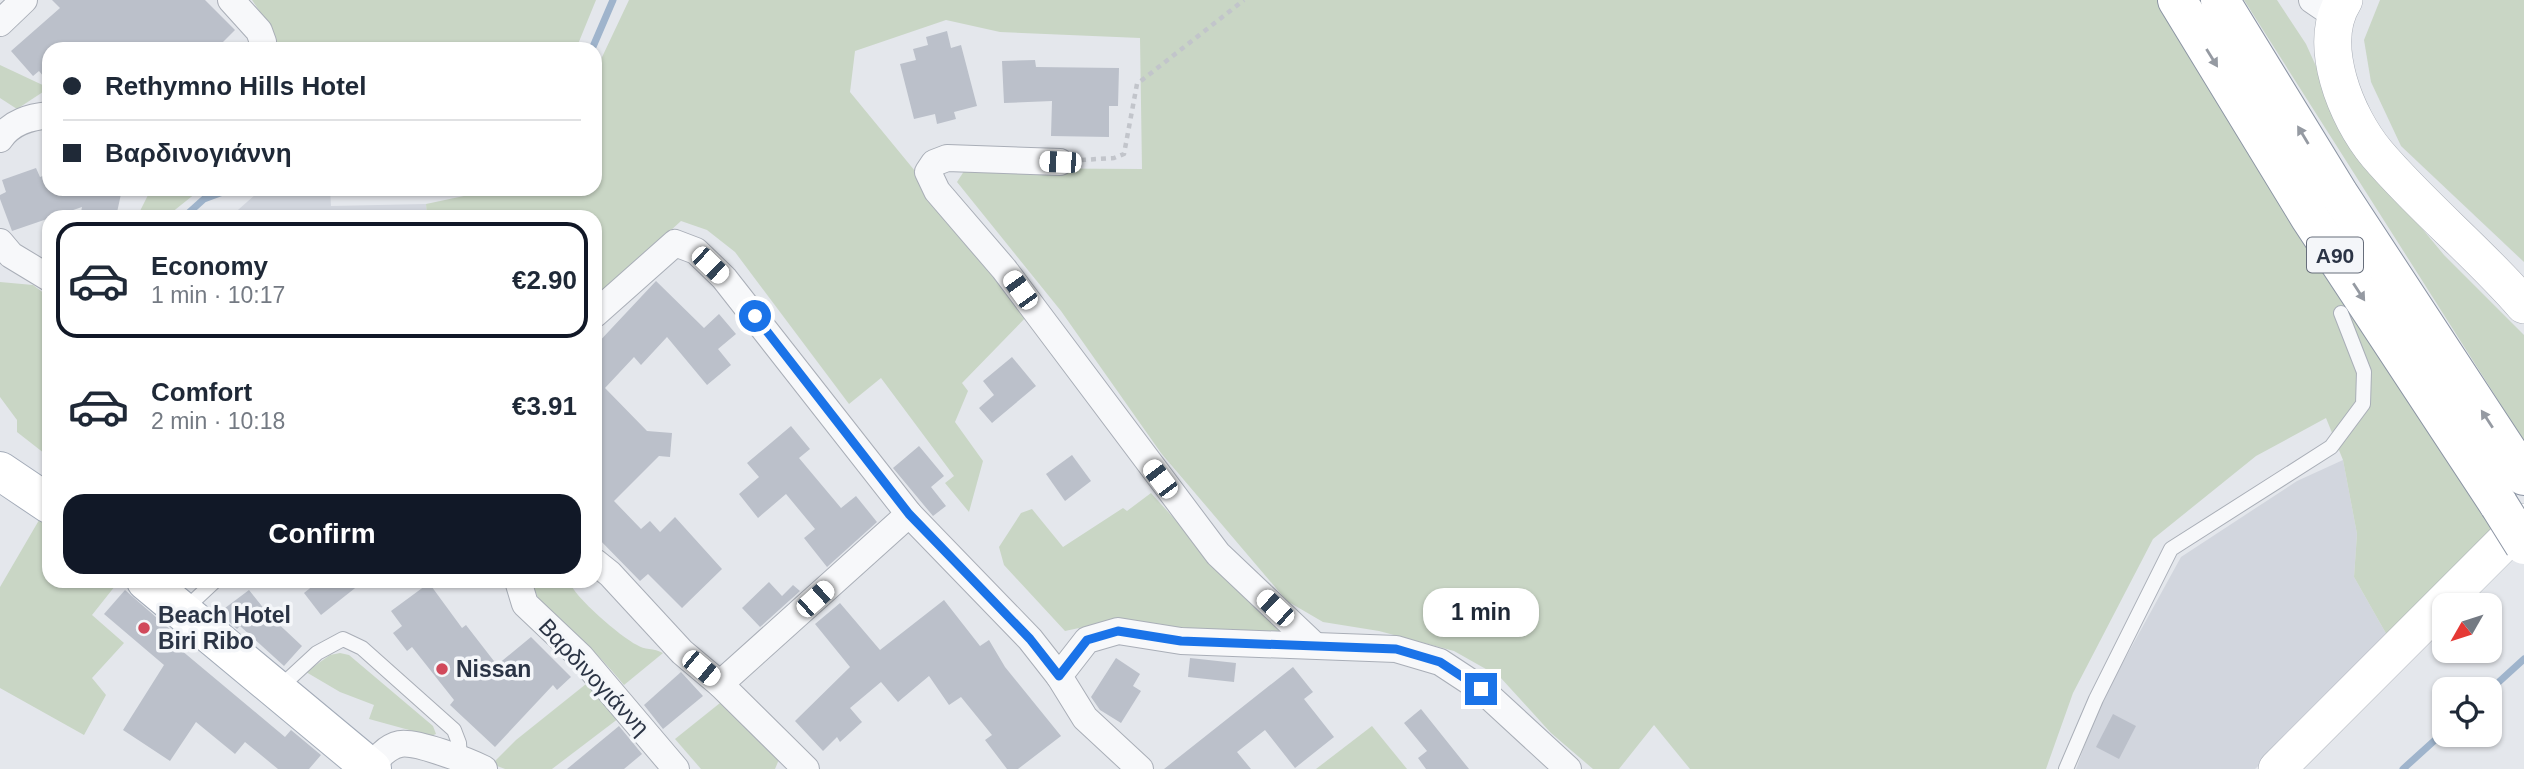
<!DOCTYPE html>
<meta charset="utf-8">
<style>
:root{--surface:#fff;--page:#f6f6f7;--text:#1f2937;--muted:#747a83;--line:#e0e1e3;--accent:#111827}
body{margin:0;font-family:Arial,sans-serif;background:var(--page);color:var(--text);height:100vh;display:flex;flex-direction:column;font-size:26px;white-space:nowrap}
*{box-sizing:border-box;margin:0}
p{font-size:23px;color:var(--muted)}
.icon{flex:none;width:38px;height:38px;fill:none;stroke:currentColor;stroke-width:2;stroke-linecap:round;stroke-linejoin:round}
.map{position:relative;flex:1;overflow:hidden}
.details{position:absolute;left:42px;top:210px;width:560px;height:378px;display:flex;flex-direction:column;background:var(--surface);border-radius:21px;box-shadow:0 2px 5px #0004}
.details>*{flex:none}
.top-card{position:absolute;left:42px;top:42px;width:560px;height:154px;border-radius:21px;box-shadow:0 2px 5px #0004;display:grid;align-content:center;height:154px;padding:0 21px;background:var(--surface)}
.needle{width:46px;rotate:231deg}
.buttons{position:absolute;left:2432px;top:593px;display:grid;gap:14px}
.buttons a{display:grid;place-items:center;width:70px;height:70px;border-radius:14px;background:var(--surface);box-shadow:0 2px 5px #0004;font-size:35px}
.end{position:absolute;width:32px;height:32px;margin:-16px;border:9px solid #1a73e8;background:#fff;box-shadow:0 0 0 4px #fff}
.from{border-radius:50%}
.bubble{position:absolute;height:49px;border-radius:21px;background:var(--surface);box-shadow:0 2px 5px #0004;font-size:23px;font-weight:800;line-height:49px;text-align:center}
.car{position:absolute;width:21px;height:42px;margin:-21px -10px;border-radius:9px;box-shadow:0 0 5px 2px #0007;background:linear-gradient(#fff 24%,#345 0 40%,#fff 0 76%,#345 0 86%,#fff 0)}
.top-card b{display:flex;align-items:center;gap:24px;height:66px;font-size:26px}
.top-card b+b{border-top:2px solid var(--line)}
.top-card i{width:18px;height:18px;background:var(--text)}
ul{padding:12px 0 0;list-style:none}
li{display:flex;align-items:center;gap:21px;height:116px;margin:0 14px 10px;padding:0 7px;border:4px solid transparent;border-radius:21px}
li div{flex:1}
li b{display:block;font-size:26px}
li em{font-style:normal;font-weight:800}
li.current{border-color:var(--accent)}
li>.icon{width:63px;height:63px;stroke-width:1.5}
.action{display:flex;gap:14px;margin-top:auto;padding:14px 21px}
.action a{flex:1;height:80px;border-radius:21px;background:var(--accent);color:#fff;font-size:28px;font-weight:800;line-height:80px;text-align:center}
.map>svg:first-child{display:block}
</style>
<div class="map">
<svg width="2524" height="769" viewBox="0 0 2524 769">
<rect width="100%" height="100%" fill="#e4e7ec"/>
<g fill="#d2d6de">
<path d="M306,189H330L331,206L426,204L427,217H230L256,194Z"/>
<path d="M2343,460L2357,534L2354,577L2388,637L2308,720L2255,769H2076L2099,706L2181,557L2297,481Z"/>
</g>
<g fill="#c9d6c5">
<path d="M252,0H596L576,49H280L271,28Z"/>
<path d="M629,0H2160L2496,530L2388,637L2354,577L2357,534L2343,460L2326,418L2256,456L2153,539L2073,693L2046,769H1690L1654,725L1619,769H1593L1551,733L1500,677L1454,651L1379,631L1323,622L1287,601L1161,453L1061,311L957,182L966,168L1142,169L1140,38L1000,32L946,20L855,51L850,92L1031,312L962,383L968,391L955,422L983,461L969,512L945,483L954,476L881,378L849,404L735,252L707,230L681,221L595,300V217H427L426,204L497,189H595V72Z"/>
<path d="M2244,0H2277L2306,44L2342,124L2386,185L2444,255L2524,335V441Z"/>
<path d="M2380,0H2524V262L2401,146L2371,82L2364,40Z"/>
<path d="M0,65L49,88L17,109L0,98Z"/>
<path d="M151,189H201L166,217H137Z"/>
<path d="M0,282L33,285L49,297V457L17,432V420L0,397Z"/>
<path d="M1151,493L1258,611L1286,633L1230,634L1107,622L1065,631L1004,565L999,547L1021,513L1032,509L1063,547L1123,508L1127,511Z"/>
<path d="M42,515L49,521V581H119L92,615L124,643L92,678L106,695L84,735L0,688V587Z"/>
<path d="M532,581H569C574,597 621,637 637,645C644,650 654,648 663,653L624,685C609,667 593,649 575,634C555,616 538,608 532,581Z"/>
<path d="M340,653L349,655L433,726L436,734L431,736L369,719L374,705L340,692L306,672L330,655Z"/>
<path d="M591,680L623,715L552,769H505L492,764L516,740Z"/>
<path d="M720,703L780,757L775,769H701L675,739Z"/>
<path d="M1372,726L1407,769H1316Z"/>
</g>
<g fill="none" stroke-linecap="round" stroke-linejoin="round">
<g stroke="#9fb4cc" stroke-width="7">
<path d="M592,49L613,0"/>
<path d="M394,189L419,192L433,189"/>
<path d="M184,217L204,199L231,189"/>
<path d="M2490,690L2524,659"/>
<path d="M2403,769L2445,731"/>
</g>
</g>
<g fill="#bbc0ca">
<path d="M52,0H205L235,30L216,49H49V83L39,71L33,76L11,51L60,8Z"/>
<path d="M947,31L951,48L961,45L977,106L954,112L956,119L937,124L935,114L914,119L900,64L916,60L913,49L928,45L926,37Z"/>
<path d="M1035,60L1036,67L1119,68L1118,106H1109V137L1051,136L1052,101L1004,103L1002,61Z"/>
<path d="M36,168L40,177L48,174L49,189H125L121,194L116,217H80L82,207L12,231L0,199V195L6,192L2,180Z"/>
<path d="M656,281L704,328L719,314L736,334L718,349L731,365L707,385L667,337L641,365L634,357L605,388L647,431L672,433L670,457L659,456L614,501L641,529L650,521L660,532L675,517L722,569L682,608L648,574L640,581L595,535V346Z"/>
<path d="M1012,357L1036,386L992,423L979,408L994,395L983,381Z"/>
<path d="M791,426L810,449L799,458L841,508L856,496L877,522L827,567L804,538L815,529L786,494L758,518L739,494L759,477L747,463Z"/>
<path d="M919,446L944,476L931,487L946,506L933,516L893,468Z"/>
<path d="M1072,455L1091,481L1065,501L1046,474Z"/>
<path d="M319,581H364L321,615L304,593Z"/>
<path d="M769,582L782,596L793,585L800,591L760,627L742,608Z"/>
<path d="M429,583L462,628L466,625L497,665L531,637L571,677L557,690L553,685L495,747L450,705L454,700L412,647L407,651L393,633L402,626L391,611Z"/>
<path d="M125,590L180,638L175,645L285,737L291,730L321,755L309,769H278L245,742L235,754L196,722L170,761L123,730L164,665L104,614Z"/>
<path d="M249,590L269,615L302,646L284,666L240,626L237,629L228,621L221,611Z"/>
<path d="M944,600L980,646L989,640L1005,667L1061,736L1018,769H1007L985,740L992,735L961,697L949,705L929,676L898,702L881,682L850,708L862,722L840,742L837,737L823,751L795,721L850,667L815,624L840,603L880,650Z"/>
<path d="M1116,658L1140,674L1133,686L1141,691L1121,723L1100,710L1091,697Z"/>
<path d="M1190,658L1236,663L1234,682L1188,677Z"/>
<path d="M1293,667L1313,692L1304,699L1334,737L1295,768L1265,730L1237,752L1251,769H1164Z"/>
<path d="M681,672L703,696L663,729L644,705Z"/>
<path d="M1421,709L1469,769H1426L1418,758L1427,751L1404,723Z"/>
<path d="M2113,714L2136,726L2119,759L2096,747Z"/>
<path d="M619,726L642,754L624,769H567Z"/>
</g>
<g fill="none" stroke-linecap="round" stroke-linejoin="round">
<g stroke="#a9aeb7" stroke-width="16">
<g id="lane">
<path d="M183,611L215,581"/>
<path d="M278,689L317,653L343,639L362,648L454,730L459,743L460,759"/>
<path d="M2066,769L2096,699L2171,549L2331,447L2363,404L2364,372L2341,313"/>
</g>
</g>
<g stroke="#a9aeb7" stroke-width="28">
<g id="street">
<path d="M231,0L259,31L263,42L260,49"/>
<path d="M2312,0L2334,15"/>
<path d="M0,23L24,0"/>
<path d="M0,139C11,122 30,117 49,115"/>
<path d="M1060,162L947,158L934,163L928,172L937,191L1004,269L1218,554L1313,644"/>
<path d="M0,242L11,255L49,278"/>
<path d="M595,314L675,243L696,251L724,278L909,514L1030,639L1059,676"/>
<path d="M595,562L610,574L682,652L720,684L806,769"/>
<path d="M518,581L525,604L581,657L676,769"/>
<path d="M720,684L909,514"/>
<path d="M371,768C378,758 386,747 400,744C416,741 468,761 484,769"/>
<path d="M1140,769L1085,718L1059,676L1087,640L1118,631L1181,641L1396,649L1440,662L1481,689L1568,769"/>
</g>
</g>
<g stroke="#a9aeb7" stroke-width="38">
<g id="secondary">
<path d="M2344,0C2316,44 2346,117 2377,154C2422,207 2478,252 2524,305"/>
<path d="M2277,769L2524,522"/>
</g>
</g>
<g stroke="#a3abb8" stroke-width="40">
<g id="primary">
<path d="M0,471L49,504"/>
<path d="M146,581L372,769"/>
</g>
</g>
<g stroke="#8b94a3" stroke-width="40">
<g id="highway">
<path d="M2177,0L2310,218L2499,505"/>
<path d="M2220,0L2339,194L2524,476"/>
</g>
</g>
<path stroke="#c2c5cb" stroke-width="4.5" stroke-dasharray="5 5" stroke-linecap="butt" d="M1081,160L1114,158L1124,154L1137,84L1244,0"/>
<use href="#lane" stroke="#f7f8fa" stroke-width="14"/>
<use href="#street" stroke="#f7f8fa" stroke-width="26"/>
<use href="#secondary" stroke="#fff" stroke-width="37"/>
<use href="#primary" stroke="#fff" stroke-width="38"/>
<use href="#highway" stroke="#fff" stroke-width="38"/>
<g stroke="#8b94a3" stroke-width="40" stroke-linecap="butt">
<path id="highway-bridge" d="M2499,505L2524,545"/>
</g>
<use href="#highway-bridge" stroke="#fff" stroke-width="38"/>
</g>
<defs><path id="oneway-solid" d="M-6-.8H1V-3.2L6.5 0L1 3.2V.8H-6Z" transform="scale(1.75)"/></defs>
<g fill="#959aa2">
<use href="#oneway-solid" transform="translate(2212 58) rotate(58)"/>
<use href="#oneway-solid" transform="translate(2303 135) rotate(-121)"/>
<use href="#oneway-solid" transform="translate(2359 292) rotate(57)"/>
<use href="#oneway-solid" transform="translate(2487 419) rotate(-123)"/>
</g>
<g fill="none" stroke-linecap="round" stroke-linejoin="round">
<path stroke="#1a73e8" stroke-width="9" d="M755,316L909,514L1030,639L1059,676L1087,640L1118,631L1181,641L1396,649L1440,662L1481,689"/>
</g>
<g fill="#d1495b" stroke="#f4f6f9" stroke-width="2.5">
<circle cx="144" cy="628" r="7"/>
<circle cx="442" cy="669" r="7"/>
</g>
<g text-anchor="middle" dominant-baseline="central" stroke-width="7" stroke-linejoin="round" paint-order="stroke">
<rect fill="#f4f6f9" stroke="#676e7b" stroke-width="2" x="2307" y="237.5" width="56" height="35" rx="5"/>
<g font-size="21" font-weight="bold" fill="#2b3445">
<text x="2335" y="255">Α90</text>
</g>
<g font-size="23" font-weight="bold" fill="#2b3445" stroke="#f4f6f9" text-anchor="start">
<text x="158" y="615">Beach Hotel<tspan x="158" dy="26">Biri Ribo</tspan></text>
<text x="456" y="669">Nissan</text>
</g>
<g font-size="23" fill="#2b3445" stroke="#f4f6f9">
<text transform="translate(594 677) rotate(47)">Βαρδινογιάννη</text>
</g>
</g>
</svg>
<div class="buttons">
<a><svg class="needle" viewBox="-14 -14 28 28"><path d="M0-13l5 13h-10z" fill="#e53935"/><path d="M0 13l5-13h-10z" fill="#747a83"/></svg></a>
<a><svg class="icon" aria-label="locate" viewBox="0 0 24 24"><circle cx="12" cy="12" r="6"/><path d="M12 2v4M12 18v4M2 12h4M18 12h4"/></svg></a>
</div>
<i class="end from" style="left:755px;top:316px"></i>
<i class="end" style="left:1481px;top:689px"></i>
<div class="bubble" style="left:1423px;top:588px;width:116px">1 min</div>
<i class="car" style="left:1060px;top:162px;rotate:272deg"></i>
<i class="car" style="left:710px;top:265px;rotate:134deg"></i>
<i class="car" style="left:1020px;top:290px;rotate:324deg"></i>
<i class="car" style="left:1160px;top:479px;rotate:323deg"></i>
<i class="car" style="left:815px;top:599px;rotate:48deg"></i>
<i class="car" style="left:1275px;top:608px;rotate:313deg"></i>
<i class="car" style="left:701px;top:668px;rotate:130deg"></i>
<div class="top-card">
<b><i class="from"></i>Rethymno Hills Hotel</b>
<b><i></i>Βαρδινογιάννη</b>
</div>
<section class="details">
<ul>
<li class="current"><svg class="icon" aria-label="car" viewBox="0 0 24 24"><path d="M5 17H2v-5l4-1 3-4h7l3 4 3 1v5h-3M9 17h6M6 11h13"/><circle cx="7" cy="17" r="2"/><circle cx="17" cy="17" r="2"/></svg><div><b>Economy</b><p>1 min · 10:17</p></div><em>€2.90</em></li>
<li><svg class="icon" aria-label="car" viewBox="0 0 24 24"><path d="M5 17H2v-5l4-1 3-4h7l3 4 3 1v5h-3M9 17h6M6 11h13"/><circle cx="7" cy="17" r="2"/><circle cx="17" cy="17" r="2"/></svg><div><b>Comfort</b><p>2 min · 10:18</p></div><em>€3.91</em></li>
</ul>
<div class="action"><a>Confirm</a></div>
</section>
</div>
